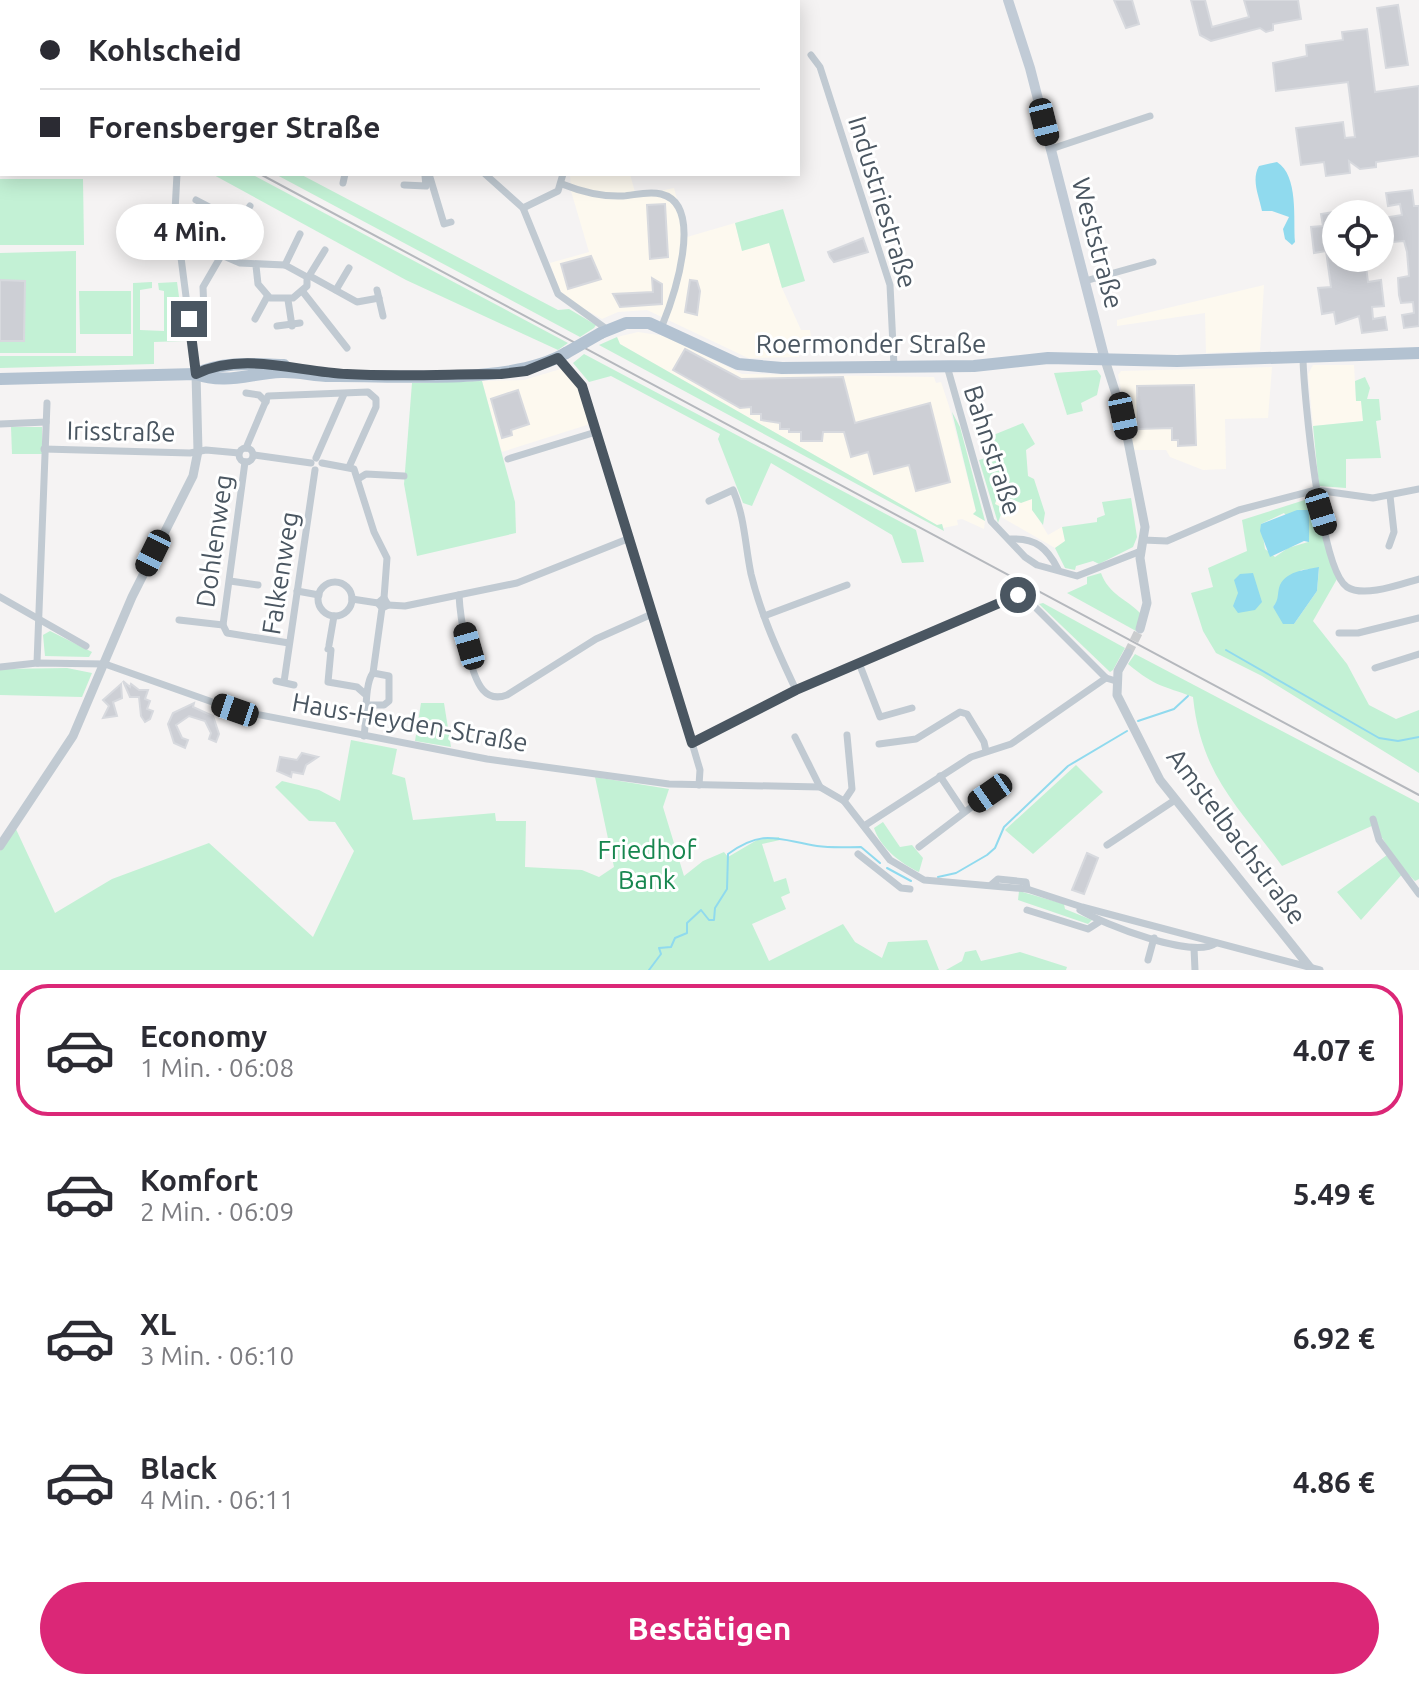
<!DOCTYPE html>
<html lang="de">
<meta charset="utf-8">
<style>
:root{--surface:#fff;--page:#f7f7f7;--text:#2b2b33;--muted:#7c7c81;--line:#e1e1e2;--accent:#db2777}
body{margin:0;font-family:Ubuntu,sans-serif;background:var(--page);color:var(--text);height:100vh;display:flex;flex-direction:column;font-size:30px;white-space:nowrap}
*{box-sizing:border-box;margin:0}
p{font-size:26px;color:var(--muted)}
.icon{flex:none;width:44px;height:44px;fill:none;stroke:currentColor;stroke-width:2;stroke-linecap:round;stroke-linejoin:round}
.map{position:relative;height:970px;overflow:hidden}
.details{display:flex;flex-direction:column;background:var(--surface);flex:1}
.details>*{flex:none}
.guide{position:absolute;left:0px;top:0px;width:800px;height:176px;box-shadow:0 4px 20px #0003;display:grid;align-content:center;height:176px;padding:0 40px;background:var(--surface)}
.fabs{position:absolute;left:1322px;top:200px;display:grid;gap:16px}
.fabs a{display:grid;place-items:center;width:72px;height:72px;border-radius:50%;background:var(--surface);box-shadow:0 4px 20px #0003;font-size:40px}
.end{position:absolute;width:36px;height:36px;margin:-18px;border:10px solid #4a5661;background:#fff;box-shadow:0 0 0 4px #fff}
.from{border-radius:50%}
.bubble{position:absolute;height:56px;border-radius:28px;background:var(--surface);box-shadow:0 4px 20px #0003;font-size:26px;font-weight:600;line-height:56px;text-align:center}
.car{position:absolute;width:24px;height:48px;margin:-24px -12px;border-radius:10px;box-shadow:0 0 6px 2px #0007;background:linear-gradient(#222 24%,#8ab4d8 0 40%,#222 0 76%,#8ab4d8 0 86%,#222 0)}
.guide b{display:flex;align-items:center;gap:28px;height:76px;font-size:30px}
.guide b+b{border-top:2px solid var(--line)}
.guide i{width:20px;height:20px;background:var(--text)}
ul{padding:14px 0 0;list-style:none}
li{display:flex;align-items:center;gap:24px;height:132px;margin:0 16px 12px;padding:0 24px;border:4px solid transparent;border-radius:32px}
li div{flex:1}
li b{display:block;font-size:30px}
li em{font-style:normal;font-weight:600}
li.selected{border-color:var(--accent)}
li>.icon{width:72px;height:72px;stroke-width:1.5}
.primary-button{display:flex;gap:16px;margin-top:auto;padding:16px 40px}
.primary-button a{flex:1;height:92px;border-radius:48px;background:var(--accent);color:#fff;font-size:32px;font-weight:600;line-height:92px;text-align:center}
.map>svg:first-child{display:block}
</style>
<div class="map">
<svg width="1419" height="970" viewBox="0 0 1419 970">
<rect width="100%" height="100%" fill="#f5f3f3"/>
<g fill="#fdf9ef">
<path d="M570,174H630L636,196L674,188L687,237L735,223L742,251L769,243L782,288L801,330H810L812,344L799,346V357L748,358L647,310L618,312L602,319L567,299L559,289L550,263L589,252L571,191Z"/>
<path d="M1264,285L1260,351L1206,353L1205,313L1117,326V320Z"/>
<path d="M638,332L665,336L742,374L934,377L936,383L941,382L949,406L976,511L973,514L985,521L984,529L962,519L957,520L958,525L943,528L942,524L937,525L620,344L617,337Z"/>
<path d="M1313,365H1354L1356,400L1361,401L1363,421L1313,426L1308,374Z"/>
<path d="M1272,367L1268,418L1225,419L1226,469L1203,470L1170,457L1166,450H1134L1118,375L1121,371Z"/>
<path d="M564,368L582,390L590,424L502,452L482,381L524,380Z"/>
<path d="M998,494L1021,502L1032,499L1033,510L1048,535L1062,527L1065,541L1055,548L1001,517L1003,508L995,504Z"/>
</g>
<g fill="#c3f1d5" fill-rule="evenodd">
<path d="M212,174H251L568,343L558,350L406,280Z"/>
<path d="M275,174H300L558,310L569,309L596,325L594,328L580,337Z"/>
<path d="M0,179H83L84,245H0Z"/>
<path d="M783,209L805,281L782,288L769,243L742,251L735,223Z"/>
<path d="M76,251V353H0V253Z"/>
<path d="M152,282V288L140,290V330L164,331V291L159,290L158,283L177,282L185,341L154,342V364L0,368V356H133V283Z"/>
<path d="M79,291H131V334H80Z"/>
<path d="M617,337L620,344L937,525L942,524L944,531L599,345Z"/>
<path d="M584,354L916,530L924,562L902,563L892,535L771,463L752,506L743,503L718,439L720,434L611,376L589,382L573,363Z"/>
<path d="M1097,370L1101,376L1097,395L1081,403L1083,411L1067,415L1054,373Z"/>
<path d="M1365,377L1370,388L1367,399H1379L1381,420L1376,421L1381,458L1346,459V488L1319,486L1313,426L1363,421L1361,401H1356L1355,381Z"/>
<path d="M482,381L515,502L516,533L417,556L404,484L412,383Z"/>
<path d="M952,412L960,427L985,521L973,514L976,511Z"/>
<path d="M1023,423L1035,444L1026,450L1028,476L1034,479L1045,513L1043,525L1032,510V499L1021,503L998,494L995,504L1003,508L998,523L979,460L996,455L992,445L983,446L981,440Z"/>
<path d="M11,427H42V454H12Z"/>
<path d="M1314,497L1337,579L1313,621L1347,664L1369,705L1396,719L1419,710V773L1262,676L1216,653L1203,631L1191,593L1213,587L1208,568L1247,551L1242,520ZM1284,513L1308,542L1288,548L1275,557L1265,549L1261,524ZM1319,568L1317,591L1294,624L1273,607L1301,570Z"/>
<path d="M1131,498L1137,537L1133,547L1099,564L1093,561L1076,566L1075,570L1065,568L1055,548L1065,541L1062,527L1097,522V518L1105,515L1102,502Z"/>
<path d="M1101,573C1109,595 1127,599 1141,614L1136,631L1067,593L1087,584V577Z"/>
<path d="M1043,603L1125,648L1113,670L1110,672L1039,604Z"/>
<path d="M50,631L92,652L89,657L45,656L43,635Z"/>
<path d="M1135,654L1419,803V879L1415,881L1405,871L1361,920L1337,892L1391,852L1374,825L1282,866C1238,806 1201,775 1193,697C1162,685 1157,688 1128,664Z"/>
<path d="M67,668L92,673L82,697L0,695V669Z"/>
<path d="M421,703H444L451,747L415,741Z"/>
<path d="M351,740L397,749L392,774L405,778L413,820L495,813L496,821H526L525,867L582,870L599,877L614,867L595,777L669,789L663,807L684,876L703,861L724,852L728,857L757,840L779,837L780,840L762,844L774,882L786,878L790,893L781,897L786,909L752,924L769,961L843,924L855,942L882,958L888,942L927,940L939,970H0V851L15,827L55,913L112,879L209,843L313,937L354,851L335,822L309,821L275,787L282,781L319,790L340,801Z"/>
<path d="M1076,765L1103,792L1033,854L1005,830Z"/>
<path d="M883,822L900,847L912,845L923,858L919,872C901,864 880,847 874,828Z"/>
<path d="M1019,891L1064,904L1065,909L1092,920L1088,924L1018,900Z"/>
<path d="M976,950L981,961L1020,952L1067,967L1066,970H946L962,961L965,952Z"/>
</g>
<g fill="#90daee">
<path d="M1277,162C1299,176 1293,219 1295,242L1292,245L1285,239L1283,229L1289,217L1272,211H1262C1259,196 1251,180 1259,166Z"/>
<path d="M1297,510H1309V542L1304,541L1270,557L1260,531L1261,524Z"/>
<path d="M1319,567L1317,591L1294,624H1283L1273,607C1279,599 1277,597 1279,588C1284,571 1305,570 1319,567Z"/>
<path d="M1253,573L1262,602L1255,610L1238,613L1233,606L1238,593L1234,580L1240,574Z"/>
</g>
<g fill="none" stroke-linecap="round" stroke-linejoin="round">
<g stroke="#90daee" stroke-width="2">
<path d="M1226,650L1379,738L1398,741L1419,737"/>
<path d="M1138,721L1174,709L1188,696"/>
<path d="M887,868L911,881"/>
<path d="M938,877L956,873L987,855L995,848L1004,827L1068,766L1127,731"/>
<path d="M649,970L661,954L659,948L671,947L675,938L687,933V923L701,910L709,920H714L715,908L727,889L728,854C764,828 778,840 817,846C832,848 846,847 861,847L880,863"/>
</g>
</g>
<g fill="#cdcfd5" stroke="#d7d9de" stroke-width="2">
<path d="M1114,0H1132L1139,24L1126,28Z"/>
<path d="M1191,0H1205L1212,27L1249,17L1244,0H1298L1301,19L1273,24V30L1266,32L1260,28L1211,41L1200,35Z"/>
<path d="M1398,5L1408,65L1386,68L1377,8Z"/>
<path d="M1367,29L1375,92L1419,86V156L1376,162V167L1360,169L1349,161L1350,173L1326,176L1324,162L1301,165L1296,128L1343,122L1345,138L1355,137L1348,82L1276,91L1273,63L1307,56L1306,45L1343,40L1342,32Z"/>
<path d="M1412,190L1414,206H1419V326L1404,328L1402,315L1414,313L1413,302L1401,303L1399,295L1398,278L1409,276L1407,252L1404,241L1393,242L1389,217L1402,215L1400,204L1388,206L1386,193Z"/>
<path d="M665,204L668,257L650,259L647,205Z"/>
<path d="M1334,212L1336,258H1365L1368,282L1381,280L1384,306L1372,307L1373,319L1385,317L1387,330L1362,333L1359,316L1336,324L1334,312L1322,314L1318,288L1331,287L1326,251L1314,253L1311,227L1323,226L1321,214Z"/>
<path d="M863,238L868,252L834,262L830,257L828,252Z"/>
<path d="M591,256L601,279L568,289L561,264Z"/>
<path d="M652,278L662,284V304L620,307L613,294L653,292Z"/>
<path d="M0,280L25,281L24,341H0Z"/>
<path d="M690,280L697,281L700,291L697,315L685,312Z"/>
<path d="M685,349L741,379L843,377L855,423L930,403L950,482L916,491L909,465L874,474L868,452L851,457L844,432H823L822,441H801V432H789V429H780V423L761,420V414H751V407L740,408L673,370Z"/>
<path d="M1194,385L1196,445L1178,446V440H1172V428L1138,429L1137,386Z"/>
<path d="M518,390L529,424L511,430L512,435L502,438L491,399Z"/>
<path d="M123,681L130,687L131,684L139,690H148L145,699L150,701L147,709L153,711L150,719L145,722L141,716L139,697H130Z"/>
<path d="M121,684L122,698L113,702L117,716L103,718L109,706L103,700Z"/>
<path d="M194,703L193,707L213,716L219,734L216,742L209,739L211,733L205,721L189,716L176,725L182,738L188,740L185,748L174,743L168,724L173,713Z"/>
<path d="M302,753L318,757L306,765L303,774L292,772L291,777L277,771L280,757L297,760Z"/>
<path d="M1087,853L1098,858L1084,894L1072,890Z"/>
</g>
<g fill="none" stroke-linecap="round" stroke-linejoin="round">
<path stroke="#caccce" stroke-width="9" stroke-dasharray="9 4.5" stroke-linecap="butt" d="M1128,653L1140,629"/>
<g stroke="#c1cad2" stroke-width="7">
<path d="M220,0L221,2"/>
<path d="M371,0L372,2"/>
<path d="M558,0L559,2"/>
<path d="M139,2V0"/>
<path d="M353,2L360,0"/>
<path d="M465,2L468,0"/>
<path d="M811,55L820,67L890,285L894,366"/>
<path d="M1051,149L1150,116"/>
<path d="M177,174L175,211L196,374"/>
<path d="M429,174L444,224L451,222"/>
<path d="M485,174L523,208L558,294L608,330"/>
<path d="M343,183L345,174"/>
<path d="M562,184C582,192 602,197 623,196C635,195 648,191 661,194C706,205 673,299 662,326"/>
<path d="M404,185L426,186L425,176"/>
<path d="M196,200L240,223"/>
<path d="M523,208L558,191L563,174"/>
<path d="M179,241H189L240,263L285,265L307,277V286L293,298H270L258,284L256,266"/>
<path d="M285,265L300,234"/>
<path d="M309,276L325,250"/>
<path d="M310,276L357,302L379,298"/>
<path d="M1085,281L1153,262"/>
<path d="M336,290L349,268"/>
<path d="M377,290L383,316"/>
<path d="M303,292L347,348"/>
<path d="M288,300L292,326"/>
<path d="M255,319L267,297"/>
<path d="M277,326L300,323"/>
<path d="M205,334L203,287L250,206"/>
<path d="M558,358L582,386L692,743L700,770L699,785"/>
<path d="M1303,359C1304,395 1320,569 1347,587C1364,598 1401,584 1419,579"/>
<path d="M947,366L991,521L1025,557L1037,565L1077,576L1141,551"/>
<path d="M246,393L259,395L266,402"/>
<path d="M0,424L46,422"/>
<circle cx="246" cy="455" r="7"/>
<path d="M246,448L268,396L368,392L376,399V407L349,467"/>
<path d="M44,449L190,453L206,450L239,453"/>
<path d="M254,455L311,463"/>
<path d="M316,458L344,394"/>
<path d="M508,459L596,432"/>
<path d="M245,462L223,625L227,633L289,643"/>
<path d="M322,463L354,469L374,532L387,558L384,598"/>
<path d="M358,479L366,474L404,476"/>
<path d="M709,501L733,490C745,518 745,545 751,574C761,615 778,652 796,690"/>
<path d="M1011,539C1036,538 1047,548 1058,569"/>
<path d="M1143,540L1167,541L1239,510L1316,490L1373,498L1419,489"/>
<path d="M1389,546L1394,532L1390,496"/>
<path d="M230,581L258,585"/>
<circle cx="335" cy="599" r="17"/>
<path d="M297,591L319,595"/>
<path d="M459,595C460,616 469,674 483,690C490,698 499,698 507,695L596,639L652,614"/>
<path d="M0,597L86,646"/>
<path d="M352,599L378,603"/>
<path d="M388,605L405,606L517,583L630,538"/>
<path d="M764,616L847,585"/>
<path d="M179,620L223,625"/>
<path d="M1339,633H1358L1419,618"/>
<path d="M329,645L334,616"/>
<path d="M328,649L331,650L328,682L357,687L365,694"/>
<path d="M37,663L47,403"/>
<path d="M859,663L880,717L912,708"/>
<path d="M0,667L37,663L105,664L235,710L487,759L669,784L820,787L844,801L890,860L924,880L1027,889L1082,907L1320,970"/>
<path d="M1375,668L1419,654"/>
<path d="M276,681L294,685"/>
<path d="M284,682L315,470"/>
<path d="M368,705H384L389,701V676L373,673"/>
<path d="M364,736C367,718 364,684 373,673L382,608L378,603L384,598L388,605L382,608"/>
<path d="M795,737L820,787"/>
<path d="M692,743L796,690L1018,595L1035,607L1106,678L1116,681"/>
<path d="M879,744L916,739L960,712L967,714L984,742L986,751"/>
<path d="M940,776L964,812"/>
<path d="M844,801L852,789L847,735"/>
<path d="M1373,819L1379,840L1419,894"/>
<path d="M864,826L971,757L1011,744L1106,678"/>
<path d="M1107,845L1175,800"/>
<path d="M919,847L990,793"/>
<path d="M858,854L901,888L910,889"/>
<path d="M991,885L998,879L1026,882L1027,889"/>
<path d="M1027,910L1088,929L1099,922"/>
<path d="M1080,910C1103,924 1194,960 1216,943"/>
<path d="M1194,948L1195,970"/>
<path d="M1148,960L1154,938"/>
</g>
<g stroke="#c1cad2" stroke-width="9">
<path d="M1105,360L1123,416L1145,527L1140,558L1147,603L1140,629"/>
<path d="M1128,653L1118,671L1117,695L1160,780L1312,970"/>
<path d="M0,846L73,736L132,597L193,476L198,451L196,374"/>
</g>
<path stroke="#c1cbd6" stroke-width="10" d="M1008,0L1030,68L1105,360"/>
<g stroke="#b3c2d1" stroke-width="12">
<path d="M601,333L626,323H649L738,364L782,368L974,366L1048,358L1177,361L1419,353"/>
<path d="M196,374C222,361 255,364 284,365"/>
<path d="M0,379L196,374C225,385 252,373 281,372C297,371 314,376 330,376C397,375 510,386 566,353"/>
</g>
<g stroke="#b5b8bd" stroke-width="2">
<path d="M0,30L2,31"/>
<path d="M260,174L1419,795"/>
</g>
<path stroke="#b3c2d1" stroke-width="12" d="M566,353L601,333"/>
</g>
<g fill="none" stroke-linecap="round" stroke-linejoin="round">
<path stroke="#4a5661" stroke-width="10" d="M189,319L196,374C243,351 298,372 347,374C398,377 450,374 501,374L526,371L558,358L582,386L692,743L796,690L1018,595"/>
</g>
<g text-anchor="middle" dominant-baseline="central" stroke-width="6" stroke-linejoin="round" paint-order="stroke">
<g font-size="26" fill="#4a5661" stroke="#fff">
<text transform="translate(883 202) rotate(73)">Industriestraße</text>
<text transform="translate(1098 243) rotate(75)">Weststraße</text>
<text x="871" y="343">Roermonder Straße</text>
<text transform="translate(121 431) rotate(1)">Irisstraße</text>
<text transform="translate(993 450) rotate(72)">Bahnstraße</text>
<text transform="translate(214 541) rotate(-82)">Dohlenweg</text>
<text transform="translate(280 573) rotate(-81)">Falkenweg</text>
<text transform="translate(410 722) rotate(10)">Haus-Heyden-Straße</text>
<text transform="translate(1237 836) rotate(53)">Amstelbachstraße</text>
</g>
<g font-size="26" fill="#17864f" stroke="#fff">
<text x="647" y="849">Friedhof<tspan x="647" dy="30">Bank</tspan></text>
</g>
</g>
</svg>
<div class="fabs">
<a><svg class="icon" aria-label="locate" viewBox="0 0 24 24"><circle cx="12" cy="12" r="6"/><path d="M12 2v4M12 18v4M2 12h4M18 12h4"/></svg></a>
</div>
<i class="end from" style="left:1018px;top:595px"></i>
<i class="end" style="left:189px;top:319px"></i>
<div class="bubble" style="left:116px;top:204px;width:148px">4 Min.</div>
<i class="car" style="left:1044px;top:122px;rotate:166deg"></i>
<i class="car" style="left:1123px;top:416px;rotate:168deg"></i>
<i class="car" style="left:1321px;top:512px;rotate:163deg"></i>
<i class="car" style="left:153px;top:553px;rotate:206deg"></i>
<i class="car" style="left:469px;top:646px;rotate:344deg"></i>
<i class="car" style="left:235px;top:710px;rotate:289deg"></i>
<i class="car" style="left:990px;top:793px;rotate:235deg"></i>
<div class="guide">
<b><i class="from"></i>Kohlscheid</b>
<b><i></i>Forensberger Straße</b>
</div>
</div>
<section class="details">
<ul>
<li class="selected"><svg class="icon" aria-label="car" viewBox="0 0 24 24"><path d="M5 17H2v-5l4-1 3-4h7l3 4 3 1v5h-3M9 17h6M6 11h13"/><circle cx="7" cy="17" r="2"/><circle cx="17" cy="17" r="2"/></svg><div><b>Economy</b><p>1 Min. · 06:08</p></div><em>4.07 €</em></li>
<li><svg class="icon" aria-label="car" viewBox="0 0 24 24"><path d="M5 17H2v-5l4-1 3-4h7l3 4 3 1v5h-3M9 17h6M6 11h13"/><circle cx="7" cy="17" r="2"/><circle cx="17" cy="17" r="2"/></svg><div><b>Komfort</b><p>2 Min. · 06:09</p></div><em>5.49 €</em></li>
<li><svg class="icon" aria-label="car" viewBox="0 0 24 24"><path d="M5 17H2v-5l4-1 3-4h7l3 4 3 1v5h-3M9 17h6M6 11h13"/><circle cx="7" cy="17" r="2"/><circle cx="17" cy="17" r="2"/></svg><div><b>XL</b><p>3 Min. · 06:10</p></div><em>6.92 €</em></li>
<li><svg class="icon" aria-label="car" viewBox="0 0 24 24"><path d="M5 17H2v-5l4-1 3-4h7l3 4 3 1v5h-3M9 17h6M6 11h13"/><circle cx="7" cy="17" r="2"/><circle cx="17" cy="17" r="2"/></svg><div><b>Black</b><p>4 Min. · 06:11</p></div><em>4.86 €</em></li>
</ul>
<div class="primary-button"><a>Bestätigen</a></div>
</section>
